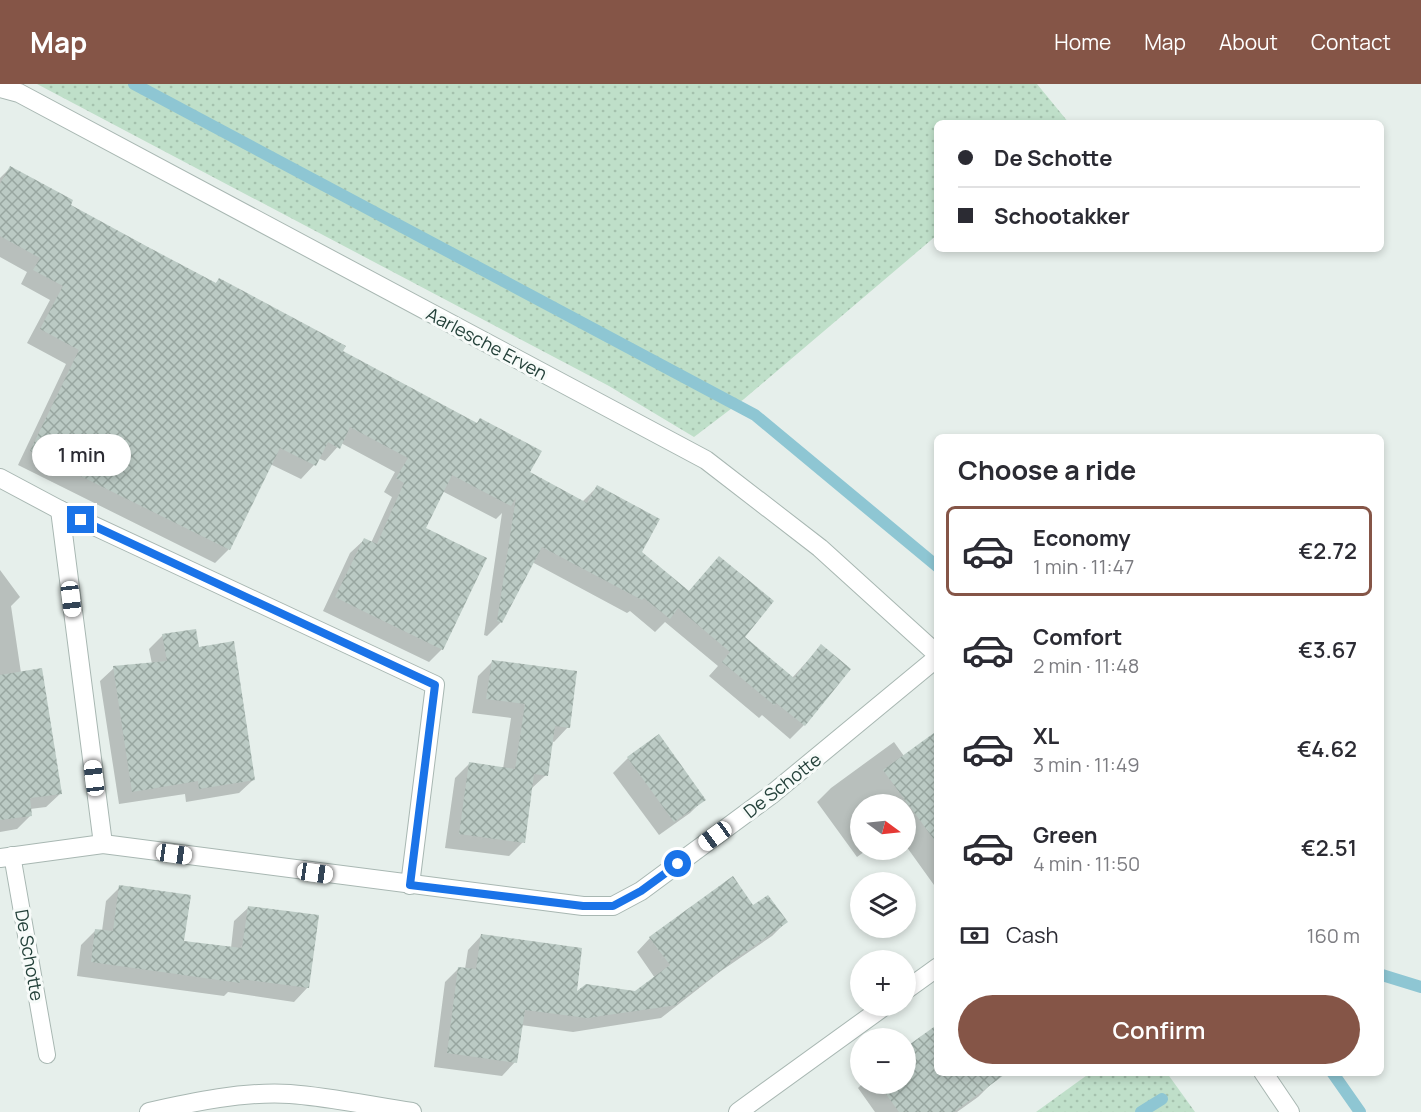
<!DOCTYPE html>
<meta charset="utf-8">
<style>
:root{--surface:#fff;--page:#f2f2f3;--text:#2b2b33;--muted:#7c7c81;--line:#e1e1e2;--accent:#855547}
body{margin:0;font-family:Manrope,sans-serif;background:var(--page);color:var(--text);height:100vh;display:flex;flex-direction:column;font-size:22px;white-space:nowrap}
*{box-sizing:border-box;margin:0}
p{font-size:20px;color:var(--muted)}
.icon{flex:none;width:33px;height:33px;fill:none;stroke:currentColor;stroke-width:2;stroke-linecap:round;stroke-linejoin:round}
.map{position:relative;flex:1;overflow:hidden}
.drawer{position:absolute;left:934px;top:350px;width:450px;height:642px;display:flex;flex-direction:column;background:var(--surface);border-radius:9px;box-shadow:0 3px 9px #0003}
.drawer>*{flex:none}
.top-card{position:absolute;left:934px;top:36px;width:450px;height:132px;border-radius:9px;box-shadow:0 3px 9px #0003;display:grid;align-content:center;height:132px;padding:0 24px;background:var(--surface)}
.needle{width:39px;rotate:105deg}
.buttons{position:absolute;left:850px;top:710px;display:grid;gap:12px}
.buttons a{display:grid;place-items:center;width:66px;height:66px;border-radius:50%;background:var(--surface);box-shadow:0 3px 9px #0003;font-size:30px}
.end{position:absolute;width:27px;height:27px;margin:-14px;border:8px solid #1a73e8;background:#fff;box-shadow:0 0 0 3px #fff}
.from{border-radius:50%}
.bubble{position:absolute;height:42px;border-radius:21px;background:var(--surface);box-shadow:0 3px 9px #0003;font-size:20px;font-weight:600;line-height:42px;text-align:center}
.car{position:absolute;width:18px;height:36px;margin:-18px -9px;border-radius:8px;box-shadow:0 0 4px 2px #0007;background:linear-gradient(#fff 24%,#345 0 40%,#fff 0 76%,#345 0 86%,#fff 0)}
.top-card b{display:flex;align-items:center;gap:21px;height:57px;font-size:22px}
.top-card b+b{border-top:2px solid var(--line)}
.top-card i{width:15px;height:15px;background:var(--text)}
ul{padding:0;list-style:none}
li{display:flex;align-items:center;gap:18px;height:90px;margin:0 12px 9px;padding:0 12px;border:3px solid transparent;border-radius:9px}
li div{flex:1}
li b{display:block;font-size:22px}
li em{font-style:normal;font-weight:600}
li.on{border-color:var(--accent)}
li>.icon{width:54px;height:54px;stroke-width:1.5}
h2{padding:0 24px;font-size:27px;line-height:72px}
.pay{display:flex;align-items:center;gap:15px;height:66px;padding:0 24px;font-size:22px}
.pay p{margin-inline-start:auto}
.button{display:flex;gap:12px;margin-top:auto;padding:12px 24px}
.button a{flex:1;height:69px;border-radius:36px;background:var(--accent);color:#fff;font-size:24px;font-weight:600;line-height:69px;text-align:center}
header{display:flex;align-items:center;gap:36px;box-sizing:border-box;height:84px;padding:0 30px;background:var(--accent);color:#fff}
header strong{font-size:28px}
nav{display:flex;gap:33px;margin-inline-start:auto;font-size:21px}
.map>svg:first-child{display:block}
</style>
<header>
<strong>Map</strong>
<nav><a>Home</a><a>Map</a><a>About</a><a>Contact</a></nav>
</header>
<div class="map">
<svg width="1421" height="1028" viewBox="0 0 1421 1028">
<defs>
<pattern id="grass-dots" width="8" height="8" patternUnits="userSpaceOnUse" patternTransform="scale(1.5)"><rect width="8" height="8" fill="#bfdfc9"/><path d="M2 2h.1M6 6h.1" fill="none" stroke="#a4c1ad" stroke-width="1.8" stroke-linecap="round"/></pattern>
<pattern id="building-cross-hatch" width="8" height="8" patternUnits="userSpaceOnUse" patternTransform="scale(1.5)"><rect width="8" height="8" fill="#bbcac4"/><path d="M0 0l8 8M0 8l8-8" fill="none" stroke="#98a6a0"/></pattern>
</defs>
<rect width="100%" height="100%" fill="#e6efeb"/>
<g fill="url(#grass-dots)">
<path d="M37,0H1037L1069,39H938L937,151L744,315L694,353L609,302Z"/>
<path d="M1090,989H1167L1195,1028H1036Z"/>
</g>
<g fill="#0003">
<path d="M10,84L69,121L215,200L219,196L341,268L476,340L480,336L528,389L582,418L597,403L640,468L688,508L719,474L743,553L792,594L821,562L804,641L790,655L762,631L759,634L709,592L718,582L665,538L655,548L630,527L627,529L532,478L501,538L487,552L484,551L502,429L496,435L442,407L424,445L442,565L429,578L323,527L350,469L364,456L371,459L392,413L384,408L395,388L341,359L325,377L318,374L314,381L301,395L270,380L229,465L215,479L18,381L66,280L27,259L50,216L21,200L27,188L0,173V94Z"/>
<path d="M0,486L20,513L11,522L21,589L61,709L46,723L30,725L31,731L17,745L0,748Z"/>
<path d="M163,551L197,564L253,696L239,709L186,718L185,710L119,720L100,597L114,584L152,580L149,565Z"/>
<path d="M492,578L568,643L554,658L551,657L546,691L531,705L523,758L509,772L445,764L455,694L469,680L503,685L511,634L472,629L478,592Z"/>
<path d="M658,652L704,715L690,729L659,751L613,689L628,674Z"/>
<path d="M938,657V798L934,801L906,762V720H861V765H868L857,773L817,718L831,704L894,658L904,672Z"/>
<path d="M120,803L183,858L231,864L234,837L249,823L308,903L294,918L228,908L224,912L77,892L81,861L96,846L102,847L106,817Z"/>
<path d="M753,823L786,838L772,852L721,887L661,934L573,948L521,941L515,978L502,992L434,983L445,898L459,884L465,885L468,866L481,852L575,910L635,908L655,894L637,868L650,854Z"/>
<path d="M906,965L938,988L990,1001L978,1013L957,1028H875L858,1004L863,999H906Z"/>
</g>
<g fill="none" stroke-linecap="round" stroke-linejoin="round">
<g stroke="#8ec6d3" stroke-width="12">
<path d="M134,0L755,331L938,483"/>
<path d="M1382,891L1421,903"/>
<path d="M1332,988L1360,1028"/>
<path d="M1141,1028L1162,1015"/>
</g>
</g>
<g fill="url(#building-cross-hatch)">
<path d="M10,82L73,116L71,121L148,163L216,199L219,194L346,262L343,267L408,302L477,339L480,334L542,367L530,388L587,419L597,401L660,435L642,468L689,507L719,472L774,517L745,553L794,594L821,560L851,585L805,642L776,619L774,621L722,578L730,568L678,524L670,535L644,514L642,516L542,463L502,539L497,537L516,413L511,422L452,391L426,444L487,474L443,566L363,527L335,513L364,454L377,460L404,399L396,394L408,374L350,343L340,365L328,358L316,382L280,364L230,466L30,367L79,266L40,245L63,202L33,186L40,174L0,152V100Z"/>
<path d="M196,545L199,563L234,557L255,696L199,705L198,697L132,708L113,582L167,577L162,550Z"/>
<path d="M492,576L577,587L570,644L555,642L548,692L534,690L525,759L459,750L469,678L515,685L525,620L486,615Z"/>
<path d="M42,584L62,710L30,714L32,732L0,736V591Z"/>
<path d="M938,646V761L883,686Z"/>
<path d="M659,650L706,716L674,738L627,673Z"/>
<path d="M733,792L753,821L768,811L788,838L744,869L730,877L731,879L677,919V921L587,934L525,926L517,979L447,969L458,883L476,885L481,850L582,864L577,907L586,900L635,907L670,881L649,853Z"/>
<path d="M119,801L191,811L184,857L242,864L248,822L319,831L309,904L240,895V899L91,878L95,845L113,847Z"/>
<path d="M938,940V988H1008L954,1028H899L878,999H906V963Z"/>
</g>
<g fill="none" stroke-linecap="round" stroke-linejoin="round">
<g stroke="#a8b7b2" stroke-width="18">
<path id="service" d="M12,771L47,971"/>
</g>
<g stroke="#a8b7b2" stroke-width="20">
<g id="minor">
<path d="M0,394L60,426L435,601L410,801"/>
<path d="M60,426L103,760"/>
<path d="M0,774L103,760L583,822H613L641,807L771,711L938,573"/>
<path d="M906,906L938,883"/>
<path d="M149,1028C192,1018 245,1007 290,1010C330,1013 372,1022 412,1028"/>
<path d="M738,1028L886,921"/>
</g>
</g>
<g stroke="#a8b7b2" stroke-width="20">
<g id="tertiary">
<path d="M0,4L19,9L706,376L820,464L938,571"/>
<path d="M1263,988L1290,1028"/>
</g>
</g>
<use href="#service" stroke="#fff" stroke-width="16"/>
<use href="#minor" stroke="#fff" stroke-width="18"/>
<use href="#tertiary" stroke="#fff" stroke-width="18"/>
</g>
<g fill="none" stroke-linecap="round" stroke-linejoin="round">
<path stroke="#1a73e8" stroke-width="8" d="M81,436L435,601L410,801L583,822H613L641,807L678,780"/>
</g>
<g text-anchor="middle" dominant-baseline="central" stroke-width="6" stroke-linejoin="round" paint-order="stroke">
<g font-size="18" fill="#24413a" stroke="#f7fbf9">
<text transform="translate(487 259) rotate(28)">Aarlesche Erven</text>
<text transform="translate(782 701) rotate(-38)">De Schotte</text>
<text transform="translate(30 871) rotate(80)">De Schotte</text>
</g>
</g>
</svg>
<div class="buttons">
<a><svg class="needle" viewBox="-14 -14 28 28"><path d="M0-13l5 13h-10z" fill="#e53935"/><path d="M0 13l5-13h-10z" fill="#7c7c81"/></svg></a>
<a><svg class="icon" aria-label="layers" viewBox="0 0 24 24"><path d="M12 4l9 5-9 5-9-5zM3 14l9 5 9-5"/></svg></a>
<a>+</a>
<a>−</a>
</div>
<i class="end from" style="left:678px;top:780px"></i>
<i class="end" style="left:81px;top:436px"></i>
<div class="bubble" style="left:32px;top:350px;width:99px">1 min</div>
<i class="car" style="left:71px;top:515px;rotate:173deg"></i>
<i class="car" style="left:94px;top:694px;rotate:353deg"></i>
<i class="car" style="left:715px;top:752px;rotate:234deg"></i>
<i class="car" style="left:174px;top:770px;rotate:98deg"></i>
<i class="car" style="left:315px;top:789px;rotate:98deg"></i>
<div class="top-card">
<b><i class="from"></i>De Schotte</b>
<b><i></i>Schootakker</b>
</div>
<section class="drawer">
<h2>Choose a ride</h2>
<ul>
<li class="on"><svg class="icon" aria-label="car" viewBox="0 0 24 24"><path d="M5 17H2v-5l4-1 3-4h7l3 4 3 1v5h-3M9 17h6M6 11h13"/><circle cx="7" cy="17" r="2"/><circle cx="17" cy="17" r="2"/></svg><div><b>Economy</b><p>1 min · 11:47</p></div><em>€2.72</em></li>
<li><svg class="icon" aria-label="car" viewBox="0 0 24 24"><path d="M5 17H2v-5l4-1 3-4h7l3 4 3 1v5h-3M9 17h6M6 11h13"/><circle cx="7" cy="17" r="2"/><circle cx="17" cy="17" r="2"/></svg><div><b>Comfort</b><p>2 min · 11:48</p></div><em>€3.67</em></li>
<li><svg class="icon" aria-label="car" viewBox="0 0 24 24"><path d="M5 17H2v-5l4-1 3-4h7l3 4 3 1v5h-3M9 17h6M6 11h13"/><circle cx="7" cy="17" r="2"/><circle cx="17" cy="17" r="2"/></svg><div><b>XL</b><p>3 min · 11:49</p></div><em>€4.62</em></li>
<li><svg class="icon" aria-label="car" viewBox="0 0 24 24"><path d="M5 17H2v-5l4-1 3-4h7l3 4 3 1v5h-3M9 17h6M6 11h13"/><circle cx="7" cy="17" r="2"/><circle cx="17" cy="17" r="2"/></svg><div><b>Green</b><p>4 min · 11:50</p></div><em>€2.51</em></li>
</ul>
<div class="pay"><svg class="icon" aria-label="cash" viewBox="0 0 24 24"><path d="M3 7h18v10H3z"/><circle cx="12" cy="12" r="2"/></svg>Cash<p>160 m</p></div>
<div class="button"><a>Confirm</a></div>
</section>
</div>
